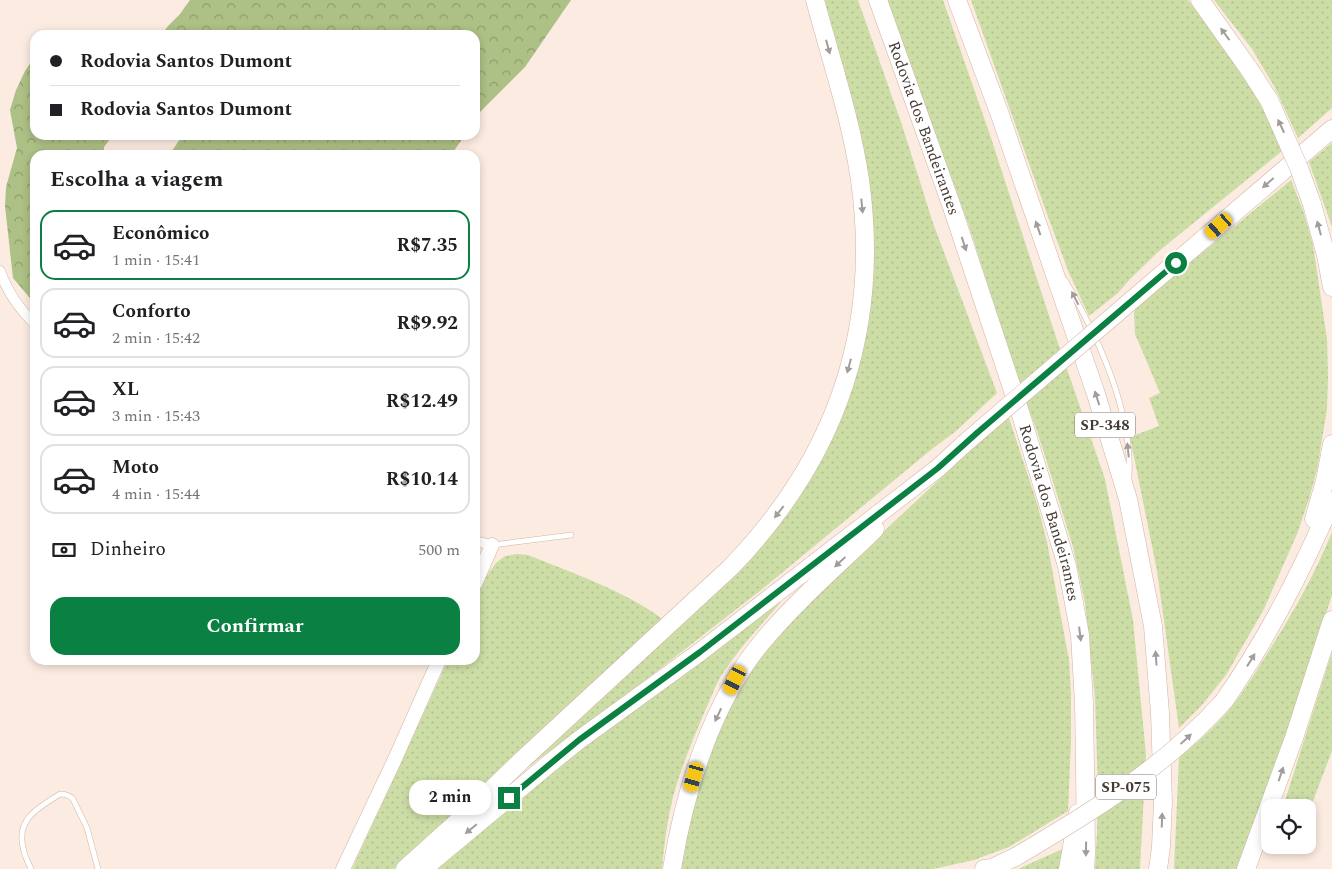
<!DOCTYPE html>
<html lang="pt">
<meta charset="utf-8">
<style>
:root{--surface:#fff;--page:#f6f6f6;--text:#202124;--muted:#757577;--line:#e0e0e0;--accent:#0b8043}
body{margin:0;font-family:Spectral,serif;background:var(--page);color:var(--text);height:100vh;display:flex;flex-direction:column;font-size:19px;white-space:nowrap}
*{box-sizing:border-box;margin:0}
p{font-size:16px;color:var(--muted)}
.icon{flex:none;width:28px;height:28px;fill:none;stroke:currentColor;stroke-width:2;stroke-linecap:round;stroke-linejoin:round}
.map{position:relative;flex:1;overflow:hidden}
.details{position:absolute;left:30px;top:150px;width:450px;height:515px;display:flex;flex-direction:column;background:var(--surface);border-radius:15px;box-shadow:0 2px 8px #0003}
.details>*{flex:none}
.hud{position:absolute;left:30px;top:30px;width:450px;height:110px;border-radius:15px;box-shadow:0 2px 8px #0003;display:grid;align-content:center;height:110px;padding:0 20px;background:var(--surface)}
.controls{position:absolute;left:1261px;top:799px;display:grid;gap:10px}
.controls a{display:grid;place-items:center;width:55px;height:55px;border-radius:10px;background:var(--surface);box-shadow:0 2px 8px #0003;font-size:25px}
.end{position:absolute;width:22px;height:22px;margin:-11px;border:6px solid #0b8043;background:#fff;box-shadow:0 0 0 2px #fff}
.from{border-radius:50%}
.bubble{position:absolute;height:35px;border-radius:15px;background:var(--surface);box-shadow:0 2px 8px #0003;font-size:16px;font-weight:700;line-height:35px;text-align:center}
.car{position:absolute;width:15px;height:30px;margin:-15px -8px;border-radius:6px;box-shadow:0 0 4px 1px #0007;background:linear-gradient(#f5c518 24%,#345 0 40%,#f5c518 0 76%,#345 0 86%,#f5c518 0)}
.hud b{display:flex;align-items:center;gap:18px;height:48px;font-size:19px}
.hud b+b{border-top:1px solid var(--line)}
.hud i{width:12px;height:12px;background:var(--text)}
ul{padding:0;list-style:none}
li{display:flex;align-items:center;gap:15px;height:70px;margin:0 10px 8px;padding:0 10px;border:2px solid var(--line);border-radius:15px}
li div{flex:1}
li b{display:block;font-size:19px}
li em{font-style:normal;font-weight:700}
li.active{border-color:var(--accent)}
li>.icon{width:45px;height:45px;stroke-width:1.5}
h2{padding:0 20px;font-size:22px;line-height:60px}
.pay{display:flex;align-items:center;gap:12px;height:55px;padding:0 20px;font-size:19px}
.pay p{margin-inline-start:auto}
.button{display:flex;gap:10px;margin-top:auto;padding:10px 20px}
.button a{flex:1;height:58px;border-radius:15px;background:var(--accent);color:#fff;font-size:20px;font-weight:700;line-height:58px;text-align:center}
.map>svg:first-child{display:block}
</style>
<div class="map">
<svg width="1332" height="869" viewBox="0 0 1332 869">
<defs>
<pattern id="grass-dots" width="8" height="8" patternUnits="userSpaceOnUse" patternTransform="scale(1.25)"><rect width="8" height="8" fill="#ccdea6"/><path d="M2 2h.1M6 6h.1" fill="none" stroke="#b1bf90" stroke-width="1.8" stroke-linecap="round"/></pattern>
<pattern id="forest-crowns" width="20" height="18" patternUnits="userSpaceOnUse" patternTransform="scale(1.25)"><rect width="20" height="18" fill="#adc085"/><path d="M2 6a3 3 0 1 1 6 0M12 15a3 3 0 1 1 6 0" fill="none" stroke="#8f9d6e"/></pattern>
</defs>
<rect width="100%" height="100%" fill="#fcebe1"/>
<g fill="url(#grass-dots)">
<path d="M824,0H858L901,122L933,223L997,393L956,431L932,449L761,590L652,675L519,774L752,555L775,529L795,501L869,306L844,75Z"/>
<path d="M887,0H943L989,132L1057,340L1105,479L1133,620L1146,755L1140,869H1095L1097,832L1098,788L1095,698L1085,603L1073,547L1055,488L1037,431L1015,372L970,229Z"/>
<path d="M971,0H1188L1200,15L1248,83L1263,109L1282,151L1159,251L1130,279L1118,293L1089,316L1069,273L1047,214Z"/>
<path d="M1214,0H1332V108L1298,138L1274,86L1252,49Z"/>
<path d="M1332,143V227L1309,162Z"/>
<path d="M1291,180L1303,210L1313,245L1327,339L1328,376L1327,409L1317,470L1309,499L1297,534L1264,609L1226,675L1202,705L1179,728L1157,571L1130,437L1159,426L1149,398L1160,393L1135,334L1134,313L1136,307Z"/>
<path d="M1008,415L1037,503L1047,542L1069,660L1071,694V742L1068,811L1009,847L974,860L933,869H681L690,821L707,758L740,688L756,663L771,642L834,578Z"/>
<path d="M1332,532V595L1292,718L1238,869H1174L1179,758C1196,743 1214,728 1229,710C1242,694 1254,675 1265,657C1291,617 1314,576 1332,532Z"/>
<path d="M517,554L528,555C575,574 623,590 664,620L394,869H352L448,660H475V600L484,579L496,563L505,556Z"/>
<path d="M777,601L781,602C761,625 740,647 723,673C715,685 711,698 705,711C693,739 681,768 673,797C667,821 664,845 662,869H433L578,751Z"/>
<path d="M1332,652V751L1308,814V808L1283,807Z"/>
<path d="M1067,847L1062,869H1019L1020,868Z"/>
</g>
<g fill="url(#forest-crowns)">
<path d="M190,0H571L525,67L481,111L475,121V35H161L168,26L180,14Z"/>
<path d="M35,56V135H113L104,147V155H35V300L29,297L13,278L5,206L6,187L17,148L10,110L16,90L25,71Z"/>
<path d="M183,135H465L451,155H169Z"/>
</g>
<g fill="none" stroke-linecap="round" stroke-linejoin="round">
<g stroke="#d0b5a5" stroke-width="6">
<g id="lane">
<path d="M1065,280C1097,335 1133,412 1129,478"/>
<path d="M493,545L571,535"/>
<path d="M31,869C28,862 24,855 23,847C16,818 40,807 60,794C66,794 69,795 73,799L87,828L98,869"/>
</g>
</g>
<g stroke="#d0b5a5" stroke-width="11">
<g id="street">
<path d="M0,271C7,291 19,309 35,324"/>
<path d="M475,541L492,545"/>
</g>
</g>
<g stroke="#d0b5a5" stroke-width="15">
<g id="secondary">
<path d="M475,584L492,545"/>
<path d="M343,869L395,759L439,660"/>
</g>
</g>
<g stroke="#d0b5a5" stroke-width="19">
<g id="highway">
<path id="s1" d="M878,0L952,207L1021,415L1067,566L1080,635L1084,703L1085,768L1086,854L1085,869"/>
<path d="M957,0L999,112L1096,394L1128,499L1153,626L1160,713L1163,802L1161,847L1158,869"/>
<path d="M1200,0L1249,69"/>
<path d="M1312,204L1326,255L1332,287"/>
<path d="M1132,300L1332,129"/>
<path d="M1314,519L1325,481L1332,444"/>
<path d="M1224,701C1267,639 1302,571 1332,501"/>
<path d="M405,869L465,815L523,759L730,568C835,460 881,331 860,180C851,119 831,60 815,0"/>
<path d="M423,869L549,764L579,740L700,652L938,468L964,444"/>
<path d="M672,869C684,793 712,702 762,642C796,601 837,566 875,529"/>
<path d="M984,869L992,868L1017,856"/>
<path d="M1068,869L1078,813"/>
<path d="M1246,869L1295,735L1332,620"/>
</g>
</g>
<use href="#lane" stroke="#fff" stroke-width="5"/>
<use href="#street" stroke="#fff" stroke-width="10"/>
<use href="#secondary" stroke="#fff" stroke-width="14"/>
<use href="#highway" stroke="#fff" stroke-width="18"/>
<g stroke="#d0b5a5" stroke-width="19" stroke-linecap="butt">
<g id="highway-bridge">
<path d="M1249,69L1269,100L1299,168L1312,204"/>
<path d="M964,444L1132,300"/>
<path d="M1017,856C1092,812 1165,767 1224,701"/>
</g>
</g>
<use href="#highway-bridge" stroke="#fff" stroke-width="18"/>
</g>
<defs><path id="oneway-solid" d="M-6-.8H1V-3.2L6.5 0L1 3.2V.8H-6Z" transform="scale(1.25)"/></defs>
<g fill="#a29c9a">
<use href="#oneway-solid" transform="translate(1225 34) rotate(-126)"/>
<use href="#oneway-solid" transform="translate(828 47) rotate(75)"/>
<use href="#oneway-solid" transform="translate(1281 126) rotate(-115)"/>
<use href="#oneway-solid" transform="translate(1268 183) rotate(139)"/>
<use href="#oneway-solid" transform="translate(862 206) rotate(84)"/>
<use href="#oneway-solid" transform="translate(1038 228) rotate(-109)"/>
<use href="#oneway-solid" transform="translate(1319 228) rotate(-105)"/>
<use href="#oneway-solid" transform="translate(964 244) rotate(72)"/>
<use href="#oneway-solid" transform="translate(1075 298) rotate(-117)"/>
<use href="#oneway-solid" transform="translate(849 366) rotate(105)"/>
<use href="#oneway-solid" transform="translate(1097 398) rotate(-108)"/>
<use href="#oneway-solid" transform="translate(1128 450) rotate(-96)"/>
<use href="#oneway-solid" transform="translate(779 512) rotate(128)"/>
<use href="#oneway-solid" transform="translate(840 562) rotate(137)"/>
<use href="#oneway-solid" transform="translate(1080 634) rotate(83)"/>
<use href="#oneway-solid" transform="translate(1156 658) rotate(-94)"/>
<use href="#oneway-solid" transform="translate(1251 660) rotate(-58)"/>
<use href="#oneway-solid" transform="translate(718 715) rotate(115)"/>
<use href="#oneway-solid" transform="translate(1186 739) rotate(-43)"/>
<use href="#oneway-solid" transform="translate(1281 774) rotate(-71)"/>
<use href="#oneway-solid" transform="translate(1162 820) rotate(-88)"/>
<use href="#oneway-solid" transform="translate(471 829) rotate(141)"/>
<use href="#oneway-solid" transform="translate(1086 849) rotate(91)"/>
</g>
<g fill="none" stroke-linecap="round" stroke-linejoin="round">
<path stroke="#0b8043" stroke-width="6" d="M509,798L579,740L700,652L938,468L978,432L1176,263"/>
</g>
<g text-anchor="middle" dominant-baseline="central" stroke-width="5" stroke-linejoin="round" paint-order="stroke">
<g fill="#fff" stroke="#7d7571" stroke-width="1">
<rect x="1075" y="412.5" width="60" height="25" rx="4"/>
<rect x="1096" y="774.5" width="60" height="25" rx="4"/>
</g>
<g font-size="15" font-weight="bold" fill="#453a34">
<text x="1105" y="425">SP-348</text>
<text x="1126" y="787">SP-075</text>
</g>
<g font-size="16" fill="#453a34" stroke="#fff">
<text stroke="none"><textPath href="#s1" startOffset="136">Rodovia dos Bandeirantes</textPath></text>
<text stroke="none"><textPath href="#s1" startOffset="541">Rodovia dos Bandeirantes</textPath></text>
</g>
</g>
</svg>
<div class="controls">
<a><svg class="icon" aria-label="locate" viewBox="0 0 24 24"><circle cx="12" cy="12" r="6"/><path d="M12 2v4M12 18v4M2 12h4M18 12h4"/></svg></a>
</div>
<i class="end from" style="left:1176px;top:263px"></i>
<i class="end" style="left:509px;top:798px"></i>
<div class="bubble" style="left:409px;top:780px;width:82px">2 min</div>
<i class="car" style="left:1219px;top:226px;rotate:229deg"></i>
<i class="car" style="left:735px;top:680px;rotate:207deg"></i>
<i class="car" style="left:694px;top:777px;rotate:196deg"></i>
<div class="hud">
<b><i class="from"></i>Rodovia Santos Dumont</b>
<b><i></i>Rodovia Santos Dumont</b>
</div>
<section class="details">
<h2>Escolha a viagem</h2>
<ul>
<li class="active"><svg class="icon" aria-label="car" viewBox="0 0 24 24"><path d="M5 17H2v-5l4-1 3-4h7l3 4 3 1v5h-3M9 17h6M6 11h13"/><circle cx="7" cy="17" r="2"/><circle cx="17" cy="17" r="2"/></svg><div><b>Econômico</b><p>1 min · 15:41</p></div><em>R$7.35</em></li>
<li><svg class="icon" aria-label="car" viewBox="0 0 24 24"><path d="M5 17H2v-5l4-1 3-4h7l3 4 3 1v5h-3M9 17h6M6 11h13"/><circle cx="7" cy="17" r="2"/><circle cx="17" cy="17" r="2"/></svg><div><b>Conforto</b><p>2 min · 15:42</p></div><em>R$9.92</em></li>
<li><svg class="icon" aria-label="car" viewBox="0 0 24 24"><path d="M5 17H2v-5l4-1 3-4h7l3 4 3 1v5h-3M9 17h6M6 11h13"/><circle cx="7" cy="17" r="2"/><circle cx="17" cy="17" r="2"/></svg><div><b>XL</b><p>3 min · 15:43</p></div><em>R$12.49</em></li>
<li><svg class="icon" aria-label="car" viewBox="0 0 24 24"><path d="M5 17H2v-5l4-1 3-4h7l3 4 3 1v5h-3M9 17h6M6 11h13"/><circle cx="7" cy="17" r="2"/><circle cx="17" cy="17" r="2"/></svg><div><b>Moto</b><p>4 min · 15:44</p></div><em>R$10.14</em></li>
</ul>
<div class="pay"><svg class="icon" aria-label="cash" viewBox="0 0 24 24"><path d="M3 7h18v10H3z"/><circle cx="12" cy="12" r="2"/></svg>Dinheiro<p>500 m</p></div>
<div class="button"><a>Confirmar</a></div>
</section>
</div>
